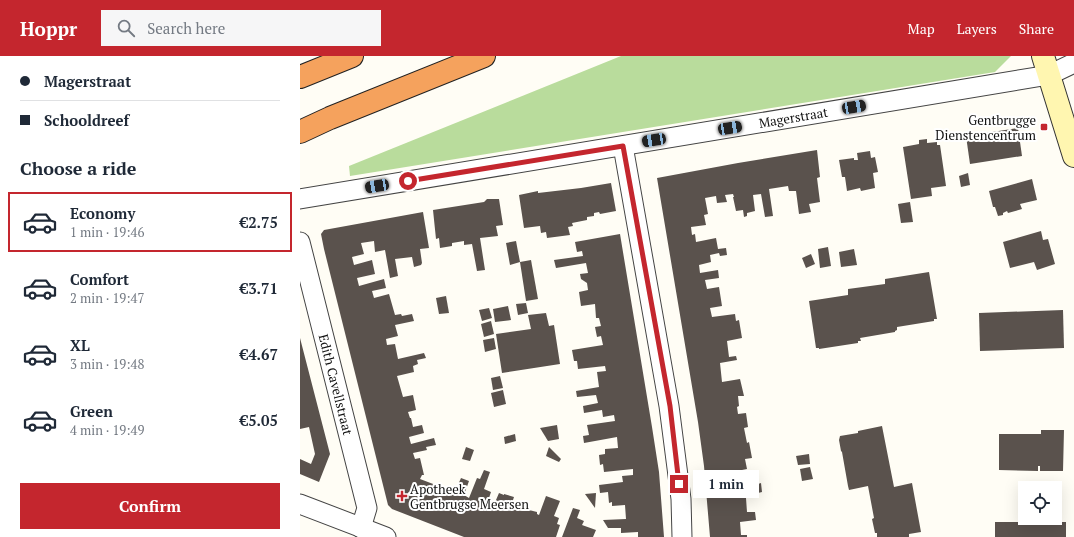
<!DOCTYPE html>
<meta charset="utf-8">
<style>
:root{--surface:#fff;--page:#f6f6f7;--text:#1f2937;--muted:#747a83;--line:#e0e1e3;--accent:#c4262e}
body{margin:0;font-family:"PT Serif",serif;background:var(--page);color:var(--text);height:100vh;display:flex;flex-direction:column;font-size:15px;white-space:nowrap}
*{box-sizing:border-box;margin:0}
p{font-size:13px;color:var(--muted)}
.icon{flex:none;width:22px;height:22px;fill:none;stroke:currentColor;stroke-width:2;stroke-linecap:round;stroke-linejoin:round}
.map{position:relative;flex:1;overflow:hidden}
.details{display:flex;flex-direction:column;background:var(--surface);width:300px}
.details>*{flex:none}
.top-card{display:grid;align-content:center;height:88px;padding:0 20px;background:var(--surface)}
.tools{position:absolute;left:718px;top:425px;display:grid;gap:8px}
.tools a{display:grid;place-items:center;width:44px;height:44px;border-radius:0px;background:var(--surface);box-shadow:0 4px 16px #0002;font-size:20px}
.end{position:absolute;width:18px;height:18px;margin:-9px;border:5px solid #c4262e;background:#fff;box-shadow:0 0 0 2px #fff}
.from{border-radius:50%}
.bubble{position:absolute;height:28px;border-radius:0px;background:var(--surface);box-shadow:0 4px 16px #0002;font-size:13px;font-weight:700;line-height:28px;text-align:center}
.car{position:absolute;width:12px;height:24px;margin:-12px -6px;border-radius:5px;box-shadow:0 0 3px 1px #0007;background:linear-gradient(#222 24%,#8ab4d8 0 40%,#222 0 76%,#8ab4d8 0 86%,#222 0)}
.top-card b{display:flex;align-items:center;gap:14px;height:38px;font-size:15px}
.top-card b+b{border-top:1px solid var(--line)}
.top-card i{width:10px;height:10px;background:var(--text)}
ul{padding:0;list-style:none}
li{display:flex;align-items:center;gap:12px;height:60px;margin:0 8px 6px;padding:0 12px;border:2px solid transparent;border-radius:0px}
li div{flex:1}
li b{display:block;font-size:15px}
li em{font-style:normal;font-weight:700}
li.on{border-color:var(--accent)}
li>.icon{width:36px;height:36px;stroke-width:1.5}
h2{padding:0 20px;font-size:18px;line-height:48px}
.button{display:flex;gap:8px;margin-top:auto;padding:8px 20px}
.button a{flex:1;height:46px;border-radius:0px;background:var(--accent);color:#fff;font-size:16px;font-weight:700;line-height:46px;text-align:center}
header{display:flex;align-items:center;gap:24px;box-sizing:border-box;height:56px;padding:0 20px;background:var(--accent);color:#fff}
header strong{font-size:19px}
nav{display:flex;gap:22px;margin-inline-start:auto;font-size:14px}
.search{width:280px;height:36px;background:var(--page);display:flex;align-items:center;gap:10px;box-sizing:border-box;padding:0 14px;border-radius:0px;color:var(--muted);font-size:15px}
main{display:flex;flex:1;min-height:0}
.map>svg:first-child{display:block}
</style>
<header>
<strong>Hoppr</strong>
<div class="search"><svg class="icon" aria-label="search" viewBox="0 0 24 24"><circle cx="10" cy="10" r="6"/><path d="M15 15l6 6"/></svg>Search here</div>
<nav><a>Map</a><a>Layers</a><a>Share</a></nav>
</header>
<main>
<section class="details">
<div class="top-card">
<b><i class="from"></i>Magerstraat</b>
<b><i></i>Schooldreef</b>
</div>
<h2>Choose a ride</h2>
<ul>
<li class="on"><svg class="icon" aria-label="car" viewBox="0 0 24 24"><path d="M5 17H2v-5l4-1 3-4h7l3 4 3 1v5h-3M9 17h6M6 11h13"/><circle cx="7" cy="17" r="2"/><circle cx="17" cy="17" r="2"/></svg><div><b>Economy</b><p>1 min · 19:46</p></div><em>€2.75</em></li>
<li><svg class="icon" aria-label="car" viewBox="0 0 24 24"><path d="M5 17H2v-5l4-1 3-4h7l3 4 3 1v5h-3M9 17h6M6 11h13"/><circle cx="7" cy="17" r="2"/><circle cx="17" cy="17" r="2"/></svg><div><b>Comfort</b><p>2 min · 19:47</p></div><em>€3.71</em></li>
<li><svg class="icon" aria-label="car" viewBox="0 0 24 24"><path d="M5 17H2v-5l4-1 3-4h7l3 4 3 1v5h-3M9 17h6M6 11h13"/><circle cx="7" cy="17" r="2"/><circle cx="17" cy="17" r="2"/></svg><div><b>XL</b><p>3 min · 19:48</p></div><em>€4.67</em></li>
<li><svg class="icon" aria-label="car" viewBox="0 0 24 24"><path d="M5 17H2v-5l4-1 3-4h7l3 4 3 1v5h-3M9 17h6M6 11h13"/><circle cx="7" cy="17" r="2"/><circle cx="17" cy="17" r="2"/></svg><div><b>Green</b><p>4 min · 19:49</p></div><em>€5.05</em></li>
</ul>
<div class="button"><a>Confirm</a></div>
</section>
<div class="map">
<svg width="774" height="481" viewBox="0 0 774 481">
<rect width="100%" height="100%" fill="#fffdf5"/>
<path fill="#b9dc9c" d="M321,0H711L695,16L50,120L49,110Z"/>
<g fill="#5a524d">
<path d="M718,72L722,100L670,108L666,80Z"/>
<path d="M627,83V87L637,86V89H640L646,130L631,132L632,140L611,143L603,91L619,88V84Z"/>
<path d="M517,94L520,121L517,122L520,146L509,148L511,156L499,158L496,135H489L488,130L469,133L473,160L465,161L461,138L453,139L455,155L447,157V160L444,161L443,154L436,155L433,141H434L433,138L425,139L427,146L417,147L416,140L405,142L408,158L404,159L406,169L391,171L392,179L395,178L396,186L416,182L418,193L426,192L427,199L420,200L419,197L410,199L411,206L399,209L400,217L418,214L419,222L405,224L407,233L419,231L422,250L410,252L412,261L435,258L436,265L439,264L442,282L427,285L429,301L436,300L437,304L420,307L422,326L440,323L444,340H438L439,350L437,351L438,358L446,357L448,371L444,372L447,387L449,386L452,402L445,403L447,413L432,416L433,421L448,419L449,425L457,424L458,428L461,427L462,436L454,438V441L446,442L447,456H455L456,464L440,466L441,479H447V481H410L404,410L398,366L357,122L438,107Z"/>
<path d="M570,95L571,102L575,101L578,116L573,117L575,132L561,135L560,132L547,135L545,121H542L539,104L554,102V104H558L557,97Z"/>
<path d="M668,117L670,129L661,131L659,120Z"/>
<path d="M732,123L737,144L720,148L722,153L708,157L707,155L703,157V159L698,160L695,151H693L689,135Z"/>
<path d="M311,127L316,155L300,158L299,156L294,157V160L287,161V164L272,167L273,170L268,171L270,179L247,182L246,176L241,177L240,170L224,172L219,139L238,135V137L281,132Z"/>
<path d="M187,143H199L203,169L196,170L198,180L180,182L185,214L177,215L172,188L164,189V185L152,187V190L140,192L139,182L136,183L133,154L184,146Z"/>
<path d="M610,146L613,166L601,167L598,148Z"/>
<path d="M123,156L129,192L120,193L122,207L121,209L114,211L112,201L95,203L98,220L90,222L85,194L75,196L74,185L61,187L64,198L52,201L54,209L72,204L75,218L57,222L59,230L84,223L86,232L72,235L74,242L89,238L95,259L101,258L102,260L112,258L114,265L95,269L98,280L86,283L87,289L95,288L98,303L124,297L126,302L117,304L118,308L113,310L114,316L97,320L103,341L113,339L116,354L108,356L110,362H111L113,371L122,369L124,377L109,381L111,388L134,382L136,389L126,391L127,394L113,397L115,403L120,402L124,419H122L120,423L149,434L148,436L154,438L161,422L169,425L164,439L169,442L177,422L180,423L184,414L190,416L184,433L191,436L187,448L193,451L199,437L204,439V438L214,441L212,447L226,452L225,454L228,455L229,454L237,456V458L239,459L246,440L260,445L254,460L259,462L257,468L260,469L256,481H164L92,453L88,449L24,193L21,178L24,174Z"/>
<path d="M741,175L743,184L748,183L755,208L737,214L734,206L710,212L703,186Z"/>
<path d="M320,178L352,371L359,416L364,481H338V476L321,477V472H308L303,464L326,463L325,449L312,450V446L309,447L308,436L300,437L299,429L323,426L322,420L333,419V413L304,416L303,408L300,409L299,399L305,398V393L318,392L317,381L284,387L283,380L289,379L287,369L315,365L314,359L303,361L302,354L284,357L283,350L298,347L296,339L277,341L276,335L299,331L297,316L306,315L305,310L278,313L277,305H274L272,294L303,289L301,280L297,281L295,271L301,270L299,262H296L295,248L281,250L279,236L288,234L287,227L281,223L280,218L288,217L286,207L256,212L254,204L283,200L282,195L277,196L275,186Z"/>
<path d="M216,185L220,206L210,209L206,187Z"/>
<path d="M528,191L531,210L520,212L518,193Z"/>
<path d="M554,193L557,209L541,211L539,196Z"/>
<path d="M511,198L515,208L506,212L502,202Z"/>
<path d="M231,204L238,243L226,245L220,206Z"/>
<path d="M629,216L637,263H634V265L597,271V274L595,275V276L560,282L561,285H558V287L519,293V292H516L509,245L548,239V233L585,228V223Z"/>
<path d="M146,240L149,257L139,258L136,242Z"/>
<path d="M226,247L228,257L218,259L216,248Z"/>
<path d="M208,250L211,264L195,266L193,253Z"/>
<path d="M189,252L192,262L182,265L179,254Z"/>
<path d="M763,254L764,292L680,295L679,257Z"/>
<path d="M246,257L249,270L254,269L260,308L202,317L196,278L231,273L228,259Z"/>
<path d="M191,265L194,278L184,281L181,268Z"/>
<path d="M0,282L30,398L19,426L0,418V403L11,408L15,398L9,371L0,373Z"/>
<path d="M194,282L196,293L185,296L183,284Z"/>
<path d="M200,320L203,332L193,334L191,322Z"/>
<path d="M203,334L206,348L194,351L191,337Z"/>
<path d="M257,369L259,383L248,385L240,372Z"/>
<path d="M582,370L594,431L612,427L621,476L609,478V481H577V477H575L572,463L574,462L568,430L549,434L548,430L542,396L541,395L539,384L540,380L558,377V375Z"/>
<path d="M741,374H764L763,415H740V410H738V415L699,414V378H741Z"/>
<path d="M215,378L216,385L205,388L204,381Z"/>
<path d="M166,391L174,394L170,405L162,403Z"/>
<path d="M249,391L261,403L259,406L246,400Z"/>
<path d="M509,398L510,408L498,409L496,400Z"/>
<path d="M510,411L513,423L502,425L500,413Z"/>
<path d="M296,437L295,452L285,438Z"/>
<path d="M273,452L280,454L277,462L284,465L282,469L296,474L293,481H262Z"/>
<rect x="695" y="466" width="71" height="15"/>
</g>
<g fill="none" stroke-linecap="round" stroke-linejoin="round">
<g stroke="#444" stroke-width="21">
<g id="street">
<path d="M323,90L369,350L381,443L382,481"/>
<path id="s1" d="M0,143L749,19L774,7"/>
<path id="s2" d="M0,186L67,452L61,472"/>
<path d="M0,448L86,481"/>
</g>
</g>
<g stroke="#333" stroke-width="24">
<path id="secondary" d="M743,0L774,100"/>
</g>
<g stroke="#222" stroke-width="24">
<g id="highway">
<path d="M0,21L52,0"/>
<path d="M0,76L30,62L184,0"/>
</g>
</g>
<use href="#street" stroke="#fff" stroke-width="19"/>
<use href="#secondary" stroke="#fff6b0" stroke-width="22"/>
<use href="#highway" stroke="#f5a25d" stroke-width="22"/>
</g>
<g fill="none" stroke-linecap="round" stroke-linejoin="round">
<path stroke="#c4262e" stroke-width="5" d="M108,125L323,90L370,350L379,428"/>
</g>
<g fill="#c4262e" stroke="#fff" stroke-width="1.5">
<rect x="740" y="67" width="8" height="8" rx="2"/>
<path d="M100 434h4v4h4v4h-4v4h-4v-4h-4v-4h4z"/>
</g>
<g text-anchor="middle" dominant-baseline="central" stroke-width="4" stroke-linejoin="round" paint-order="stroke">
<g font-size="13" fill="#111" stroke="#fff">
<text stroke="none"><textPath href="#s1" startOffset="500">Magerstraat</textPath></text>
<text stroke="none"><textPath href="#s2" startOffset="147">Edith Cavellstraat</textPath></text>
</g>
<g font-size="13" fill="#111" stroke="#fff" text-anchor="end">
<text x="736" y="64">Gentbrugge<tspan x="736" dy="15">Dienstencentrum</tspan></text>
<text x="110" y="433" text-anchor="start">Apotheek<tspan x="110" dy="15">Gentbrugse Meersen</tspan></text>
</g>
</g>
</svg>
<div class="tools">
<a><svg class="icon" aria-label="locate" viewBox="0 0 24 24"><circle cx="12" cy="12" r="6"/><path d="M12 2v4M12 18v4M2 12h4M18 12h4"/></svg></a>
</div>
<i class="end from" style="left:108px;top:125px"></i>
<i class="end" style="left:379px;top:428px"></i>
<div class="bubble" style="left:393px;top:414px;width:66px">1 min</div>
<i class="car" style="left:554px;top:51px;rotate:80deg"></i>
<i class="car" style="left:430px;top:72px;rotate:81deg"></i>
<i class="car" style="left:354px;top:84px;rotate:261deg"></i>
<i class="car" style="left:77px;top:130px;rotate:260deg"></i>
</div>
</main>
